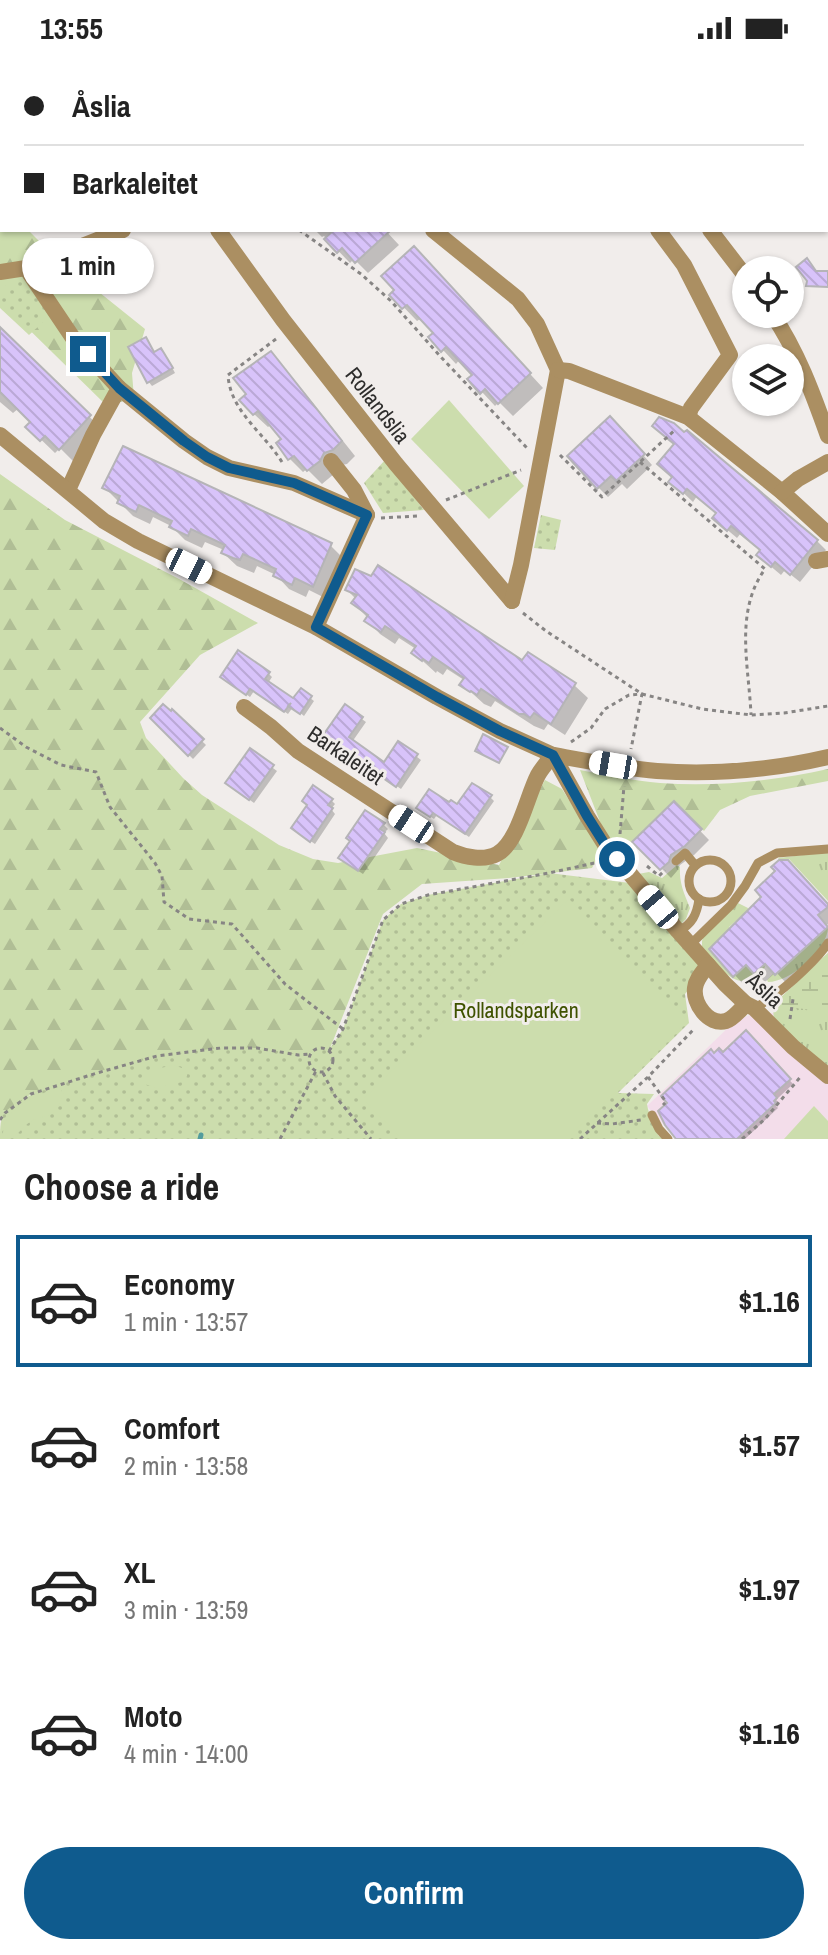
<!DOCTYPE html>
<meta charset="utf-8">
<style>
:root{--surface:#fff;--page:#f2f2f2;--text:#222;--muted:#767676;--line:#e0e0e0;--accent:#0f5b8e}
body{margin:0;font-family:"Archivo Narrow",sans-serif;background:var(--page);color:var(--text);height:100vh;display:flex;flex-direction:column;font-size:30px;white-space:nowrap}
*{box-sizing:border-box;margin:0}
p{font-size:26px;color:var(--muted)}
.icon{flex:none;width:44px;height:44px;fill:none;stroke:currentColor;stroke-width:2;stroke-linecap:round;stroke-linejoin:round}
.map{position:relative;height:1083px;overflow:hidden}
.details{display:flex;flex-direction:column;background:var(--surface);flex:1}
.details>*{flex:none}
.banner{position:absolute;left:0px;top:0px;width:828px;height:176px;box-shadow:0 2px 6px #0004;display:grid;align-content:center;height:176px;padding:0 24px;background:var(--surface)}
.controls{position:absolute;left:732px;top:200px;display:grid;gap:16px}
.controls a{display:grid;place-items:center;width:72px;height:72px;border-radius:50%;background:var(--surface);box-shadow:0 2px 6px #0004;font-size:40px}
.end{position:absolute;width:36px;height:36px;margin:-18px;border:10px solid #0f5b8e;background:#fff;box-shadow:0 0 0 4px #fff}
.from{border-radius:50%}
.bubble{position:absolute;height:56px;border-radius:28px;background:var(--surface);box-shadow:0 2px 6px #0004;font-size:26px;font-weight:700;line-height:56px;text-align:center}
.car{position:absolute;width:24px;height:48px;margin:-24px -12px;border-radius:10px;box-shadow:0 0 6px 2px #0007;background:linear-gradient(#fff 24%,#345 0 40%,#fff 0 76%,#345 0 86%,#fff 0)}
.banner b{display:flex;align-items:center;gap:28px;height:76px;font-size:30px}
.banner b+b{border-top:2px solid var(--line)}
.banner i{width:20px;height:20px;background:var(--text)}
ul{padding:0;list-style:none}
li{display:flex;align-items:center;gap:24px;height:132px;margin:0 16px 12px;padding:0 8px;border:4px solid transparent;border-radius:0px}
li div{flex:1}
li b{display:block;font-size:30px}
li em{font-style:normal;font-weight:700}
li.selected{border-color:var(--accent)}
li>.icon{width:72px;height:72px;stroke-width:1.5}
h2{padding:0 24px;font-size:36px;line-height:96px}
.cta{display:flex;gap:16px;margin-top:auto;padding:16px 24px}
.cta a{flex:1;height:92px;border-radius:48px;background:var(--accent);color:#fff;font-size:32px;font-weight:700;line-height:92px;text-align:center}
.status{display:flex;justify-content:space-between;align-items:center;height:56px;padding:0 40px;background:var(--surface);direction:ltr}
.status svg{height:22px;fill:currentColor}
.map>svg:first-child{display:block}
</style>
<div class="status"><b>13:55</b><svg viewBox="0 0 49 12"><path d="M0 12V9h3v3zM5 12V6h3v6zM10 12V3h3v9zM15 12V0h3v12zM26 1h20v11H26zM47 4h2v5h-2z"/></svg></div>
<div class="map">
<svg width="828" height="1083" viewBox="0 0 828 1083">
<defs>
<pattern id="grass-tufts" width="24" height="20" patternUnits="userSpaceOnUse" patternTransform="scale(2)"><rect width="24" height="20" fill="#ccddad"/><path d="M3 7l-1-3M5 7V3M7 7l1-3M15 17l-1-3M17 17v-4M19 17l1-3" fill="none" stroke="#b0be95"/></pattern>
<pattern id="forest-firs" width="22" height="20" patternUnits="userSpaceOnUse" patternTransform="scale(2)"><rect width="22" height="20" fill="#ccddad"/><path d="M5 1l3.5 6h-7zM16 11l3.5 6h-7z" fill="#b0be95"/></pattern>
<pattern id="wetland-marsh" width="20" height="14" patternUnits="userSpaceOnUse" patternTransform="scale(2)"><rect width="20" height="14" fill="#ccddad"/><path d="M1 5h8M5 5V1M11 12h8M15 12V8" fill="none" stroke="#b0be95"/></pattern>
<pattern id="park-dots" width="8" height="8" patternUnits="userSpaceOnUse" patternTransform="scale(2)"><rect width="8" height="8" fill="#ccddad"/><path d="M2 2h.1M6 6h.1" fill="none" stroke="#b0be95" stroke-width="1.8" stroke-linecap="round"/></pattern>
<pattern id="building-back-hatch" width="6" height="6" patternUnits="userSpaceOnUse" patternTransform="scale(2)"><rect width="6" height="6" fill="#d8c3fa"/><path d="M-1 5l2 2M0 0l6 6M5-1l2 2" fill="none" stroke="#baa8d6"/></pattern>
</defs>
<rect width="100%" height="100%" fill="#f1edeb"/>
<path fill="#f3ddea" d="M755,957H828V1083H676L647,1050L735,965Z"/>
<g fill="url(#grass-tufts)">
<path d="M828,796V845L789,803L783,808L778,802Z"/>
<path d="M677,809L680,811C679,827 684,837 690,852L686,863L682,867H676L638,818L649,816L662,822Z"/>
<path d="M738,847L748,852L747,859L745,857L729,871L731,873L722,881L755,917L764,909L765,911C740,943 722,913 702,893V885L704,879Z"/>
<path d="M828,871C828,894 790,926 768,926L767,924L774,917L776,919Z"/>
<path d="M828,897V1012L774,968L773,949Z"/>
</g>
<g fill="url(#forest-firs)">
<path d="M0,146L2,148V174H28L54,200L145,273L132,317L134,342L107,350L0,245Z"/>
<path d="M0,418L65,464L181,524L258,567L200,599L140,666L146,682L183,722L202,739L279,789L313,803L338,807L417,792L499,809L545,724L562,733L601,795L592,812L509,822L422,828L383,858L329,995L322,992L311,998L298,999L257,992L31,1038L5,1057L0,1064Z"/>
<path d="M828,713V725L750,740L720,754L704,775L676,746L634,786L626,790L609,789L580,714C607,719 634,725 660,727C717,731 773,725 828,713Z"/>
</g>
<path fill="url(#wetland-marsh)" d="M828,897V956L773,949Z"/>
<g fill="url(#park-dots)">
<path d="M23,223L52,258L29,279L0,252V232Z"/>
<path d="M385,404L424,454L383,457L364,427Z"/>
<path d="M541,459L561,464L555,494L534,492Z"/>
<path d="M549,817L638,828L708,909L685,938L689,967L618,1037L654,1038L647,1048C649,1063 656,1066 658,1079L663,1083H0C0,1075 0,1066 3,1059C27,1025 181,993 225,992C235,992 245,991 255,992C274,993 292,999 311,998C316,993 321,991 329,994L343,973L383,864L401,848L428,839Z"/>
</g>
<g fill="#ccddad">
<path d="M449,344L524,430L489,463L411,383Z"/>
<path d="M569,843L688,965L566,1083H402L363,1043Z"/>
<path d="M174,1009L187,1014V1020L182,1026L167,1029L161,1033L144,1028V1021L156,1013Z"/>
<path d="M50,1034H61L64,1038C61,1043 59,1052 55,1056C48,1061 37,1061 30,1066C19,1073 19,1083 3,1081C2,1053 28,1045 50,1034Z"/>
<path d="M814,1050L828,1065V1083H784Z"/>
</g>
<g fill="#0003">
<path d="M36,0H60L61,2H37Z"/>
<path d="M828,19V69L826,67V21Z"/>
<path d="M828,86V158L826,156V88Z"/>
<path d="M315,174H385L399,189L368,217L354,203L350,207L324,180L322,181Z"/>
<path d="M427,206L543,332L513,360L499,346L495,350L470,323L474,319L460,303L456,308L431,281L436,277L422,262L417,265L392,239Z"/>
<path d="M0,274L103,374L74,406L60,392L55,397L28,371L33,366L19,352L13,357L0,346Z"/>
<path d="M150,288L155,298L161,294L165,298L175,317L152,330L148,325Z"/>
<path d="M271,297L284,311L355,400L347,408L337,410L334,418L322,428L307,413L303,416L290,403L284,383L272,368L268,371L254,358L248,338Z"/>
<path d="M619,372L652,409L627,433L622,428L608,441L598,431Z"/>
<path d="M671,425L817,485L826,494L800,526L785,514L781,519L768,508L762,495L741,477L737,482L724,471L718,458L697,440L693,446Z"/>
<path d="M104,431L330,489L344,503L327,543L309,534L306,541L289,533L276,519L257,510L254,517L237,510L223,497L224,494L205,486L202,492L185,484L171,470L153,461L150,468L133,460Z"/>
<path d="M347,534L574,629L588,642L565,679L548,668L544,674L534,670L495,645L491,651L484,648L462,628L464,624L447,613L443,619L437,615L436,617L414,597L416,593L399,582L395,588L380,578L367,564L368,562L353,547L356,543Z"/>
<path d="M269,618L272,621L268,627L294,645L301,635L314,645L304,660L293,651L288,658L254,635L250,641L226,624Z"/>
<path d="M345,651L366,666L352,686L384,709L399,687L421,704L401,733L365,708L362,713L325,689Z"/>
<path d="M172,656L206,689L193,703L152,662Z"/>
<path d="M250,695L277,715L254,747L232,731Z"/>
<path d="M490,741L494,745L469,781L437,759L434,763L422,755L458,751Z"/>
<path d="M331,744L335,748L331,753L335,758L315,788L297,776Z"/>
<path d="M674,748L709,784L694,799L680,809L677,815L671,822L635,786Z"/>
<path d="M383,768L388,773L384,777L388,782L363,818L345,806Z"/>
<path d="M828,850V868L826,870L828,872V888L786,927L776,916L765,926L756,917L744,929L711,893Z"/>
<path d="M746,977L793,1028L776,1044L780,1047L776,1050L778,1052L745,1083H680L714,999H723Z"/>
</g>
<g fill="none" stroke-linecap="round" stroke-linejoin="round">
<path stroke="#539c9d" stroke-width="5" d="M200,1083L201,1079"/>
</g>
<g fill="url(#building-back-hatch)" stroke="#b5b4b7" stroke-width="2">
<path d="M334,174H391L355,207L342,192L337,197L324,183Z"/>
<path d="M414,190L531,317L498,348L485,333L480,338L467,323L472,319L446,291L441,296L428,281L433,277L407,249L402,253L389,239L394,234L381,220Z"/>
<path d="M807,202L816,215H828V231L806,230L807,225L796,211Z"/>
<path d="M0,271L91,359L59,394L45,380L40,385L25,371L30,366L0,336Z"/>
<path d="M146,281L154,296L161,292L173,312L147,327L128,291Z"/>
<path d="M271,295L342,385L333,394L324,397L320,405L307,415L294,400L288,404L276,387L281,383L258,355L253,359L239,344L246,338L233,322Z"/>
<path d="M610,360L645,398L616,425L611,420L597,433L567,400Z"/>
<path d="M659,361L674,367L684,376L687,374L818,484L790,519L775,506L771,511L756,499L760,494L731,470L727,475L712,462L716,457L687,433L683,438L668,426L672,421L657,408L674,388L652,370Z"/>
<path d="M123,390L332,487L313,531L295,522L292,529L273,520L276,513L243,498L240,504L233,502L221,497L225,489L191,473L188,480L169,471L172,465L139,449L136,456L117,447L120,440L102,432Z"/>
<path d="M378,509L522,604L528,596L576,627L551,668L534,657L530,662L524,658H519L481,633L477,639L471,635L470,636L459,629L464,622L433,601L429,607L423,603L422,605L411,597L416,590L385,570L381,576L364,565L368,559L351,547L357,539L345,534L355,513L371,520Z"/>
<path d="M238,594L270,616L265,623L293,642L301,632L312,640L300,658L288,650L291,647L284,656L250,633L246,639L220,621Z"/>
<path d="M163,648L171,655L172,653L204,683L188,700L150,662Z"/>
<path d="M345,648L363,661L349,681L384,706L398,685L418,698L396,731L360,706L357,710L319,685Z"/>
<path d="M483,678L508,691L499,707L475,695Z"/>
<path d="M250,692L274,709L249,744L225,727Z"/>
<path d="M472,727L492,739L465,778L433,757L430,761L416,752L429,733L449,746L451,744L457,748Z"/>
<path d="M313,729L333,743L328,749L333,752L310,786L291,772L307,749L302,745Z"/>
<path d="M674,745L702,773L685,790L671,799L669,806L660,814L632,786Z"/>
<path d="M365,754L385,767L380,773L385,776L358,815L338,802L350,785L346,782Z"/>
<path d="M779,804H788L828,848V851L818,859L828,871L775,919L765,908L754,918L746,909L733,921L709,893L761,841L755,834L775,815L771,811Z"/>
<path d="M746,974L791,1023L774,1038L777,1042L774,1045L776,1047L737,1083H676L665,1069L658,1055L667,1047L661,1040L711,993L714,997L719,992L723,996Z"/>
</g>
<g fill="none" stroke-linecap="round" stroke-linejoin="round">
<g stroke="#878584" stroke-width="3" stroke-dasharray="4 4" stroke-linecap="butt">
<path d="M142,0L144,2"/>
<path d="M692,0L694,2"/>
<path d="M630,2L631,0"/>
<path d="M826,75L828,77"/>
<path d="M826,94L828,96"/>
<path d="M299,174L361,218L391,245L440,300L527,392"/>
<path d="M276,283L228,319C230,355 264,377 282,406"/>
<path d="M560,399L602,441L676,373"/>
<path d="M640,406L765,513C734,556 749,610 751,659"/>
<path d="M446,444L521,414"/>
<path d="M381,462L417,460"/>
<path d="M523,557L546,575L642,638L702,653L751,659L784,657L828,650"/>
<path d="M0,672L26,691L61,709L96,716L110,751L155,807L162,820L164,846L189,863L232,868L285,928L343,973"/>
<path d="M571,686L591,672L605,653L629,639L642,638L631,693"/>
<path d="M620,778L624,730"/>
<path d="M647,810L659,820L665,814"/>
<path d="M790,963L793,943"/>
<circle cx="321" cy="1004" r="12"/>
<path d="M329,995L343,973L383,864L401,848L428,839L549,817L599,806"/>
<path d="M323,1017L335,1040L371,1083"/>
<path d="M648,1021L666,1046L663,1049"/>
<path d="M0,1064L5,1057L31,1038L97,1017L157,1000L221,992H257L298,999L311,998"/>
<path d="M597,1067L612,1068L641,1064"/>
<path d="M280,1083L316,1015"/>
<path d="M580,1083L648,1021L695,972"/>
<path d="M742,1083L765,1063L802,1019"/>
</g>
<g stroke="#ab8f62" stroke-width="9">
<circle cx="710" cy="825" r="21"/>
<path d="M676,805L685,797L695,809"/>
<path d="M678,875C692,869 697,858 699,843"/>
<path d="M690,889L731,849L745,830L758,807L777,797L828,793"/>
<path d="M754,952C774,943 816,906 828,887"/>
<path d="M652,1059L659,1073L668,1083"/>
</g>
<g stroke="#ab8f62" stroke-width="16">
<path d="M99,0L100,2"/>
<path d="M227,0L229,2"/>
<path d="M340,0L345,2"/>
<path d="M510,0L512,2"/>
<path d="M773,0L775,2"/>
<path d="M306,2L309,0"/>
<path d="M746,2L748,0"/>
<path d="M0,16L2,18"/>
<path d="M218,174L283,264L396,408L512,545"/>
<path d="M433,174L518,243L537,268L558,314L521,509L512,545"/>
<path d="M658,174L684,209L730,299L691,352L688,361"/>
<path d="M710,174L746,221"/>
<path d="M26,212L73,282L119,332L93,379L68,434"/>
<path d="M0,216L26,212L123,174"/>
<path d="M772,258C797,294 813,338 828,380"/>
<path d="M558,314L569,315L688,361L782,436L828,478"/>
<path d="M119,332L184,385L207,401L229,412L294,427L367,459L316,571"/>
<path d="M0,379L104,465L138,485L316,571L437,641L500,675L553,699L587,760L604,787L678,875L725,928L746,948L754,952L793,991L828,1020"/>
<path d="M331,405L354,434L367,459"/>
<path d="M782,436L798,423L828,406"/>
<path d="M816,505L828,503"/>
<path d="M244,651L271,671L298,695L453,796C465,801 484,805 497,798C518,787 527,740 538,719C542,712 548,705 553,699C587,705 622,712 657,715C714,719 772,714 828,701"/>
<path d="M708,909C703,916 696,923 695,932C693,947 708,970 726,965C733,963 740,954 746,948"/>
</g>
</g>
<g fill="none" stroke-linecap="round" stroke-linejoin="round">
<path stroke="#0f5b8e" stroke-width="10" d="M88,298L119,332L184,385L207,401L229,412L294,427L367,459L316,571L437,641L500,675L553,699L587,760L604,787L617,803"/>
</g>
<g text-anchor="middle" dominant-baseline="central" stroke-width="6" stroke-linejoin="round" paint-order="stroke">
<g font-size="22" fill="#2e2d2c" stroke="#f1edeb">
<text transform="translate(378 349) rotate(52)">Rollandslia</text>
<text transform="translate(346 699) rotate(34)">Barkaleitet</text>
<text transform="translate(765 934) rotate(42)">Åslia</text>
</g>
<g font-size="22" fill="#3f5200" stroke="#f1edeb">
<text x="516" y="954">Rollandsparken</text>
</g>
</g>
</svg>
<div class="controls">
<a><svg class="icon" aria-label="locate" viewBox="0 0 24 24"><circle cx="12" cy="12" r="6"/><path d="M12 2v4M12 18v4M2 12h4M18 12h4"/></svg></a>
<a><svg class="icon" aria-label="layers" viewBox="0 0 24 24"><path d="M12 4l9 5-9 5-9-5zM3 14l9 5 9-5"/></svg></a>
</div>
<i class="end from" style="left:617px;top:803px"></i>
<i class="end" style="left:88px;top:298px"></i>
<div class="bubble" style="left:22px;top:182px;width:132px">1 min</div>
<i class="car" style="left:189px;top:510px;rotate:116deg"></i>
<i class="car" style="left:613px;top:709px;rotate:280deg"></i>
<i class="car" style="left:411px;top:768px;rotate:303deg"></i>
<i class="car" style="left:658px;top:851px;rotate:320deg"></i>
<div class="banner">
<b><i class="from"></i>Åslia</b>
<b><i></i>Barkaleitet</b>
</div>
</div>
<section class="details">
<h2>Choose a ride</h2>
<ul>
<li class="selected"><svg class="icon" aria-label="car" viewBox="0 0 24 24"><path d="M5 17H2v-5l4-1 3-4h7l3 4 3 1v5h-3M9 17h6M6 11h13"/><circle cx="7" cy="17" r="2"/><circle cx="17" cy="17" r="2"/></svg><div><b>Economy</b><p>1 min · 13:57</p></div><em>$1.16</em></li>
<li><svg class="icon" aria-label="car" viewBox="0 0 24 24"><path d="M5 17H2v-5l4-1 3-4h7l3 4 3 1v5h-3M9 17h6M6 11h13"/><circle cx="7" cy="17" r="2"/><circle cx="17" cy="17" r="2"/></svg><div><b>Comfort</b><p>2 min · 13:58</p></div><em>$1.57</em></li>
<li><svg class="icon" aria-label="car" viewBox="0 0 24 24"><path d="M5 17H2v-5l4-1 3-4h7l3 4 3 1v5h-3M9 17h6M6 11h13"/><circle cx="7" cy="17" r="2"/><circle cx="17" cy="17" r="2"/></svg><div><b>XL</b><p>3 min · 13:59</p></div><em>$1.97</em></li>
<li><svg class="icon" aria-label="car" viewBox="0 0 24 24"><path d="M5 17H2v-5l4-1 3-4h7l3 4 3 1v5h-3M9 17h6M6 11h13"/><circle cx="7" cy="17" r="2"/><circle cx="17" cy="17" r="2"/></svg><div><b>Moto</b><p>4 min · 14:00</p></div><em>$1.16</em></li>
</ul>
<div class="cta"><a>Confirm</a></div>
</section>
